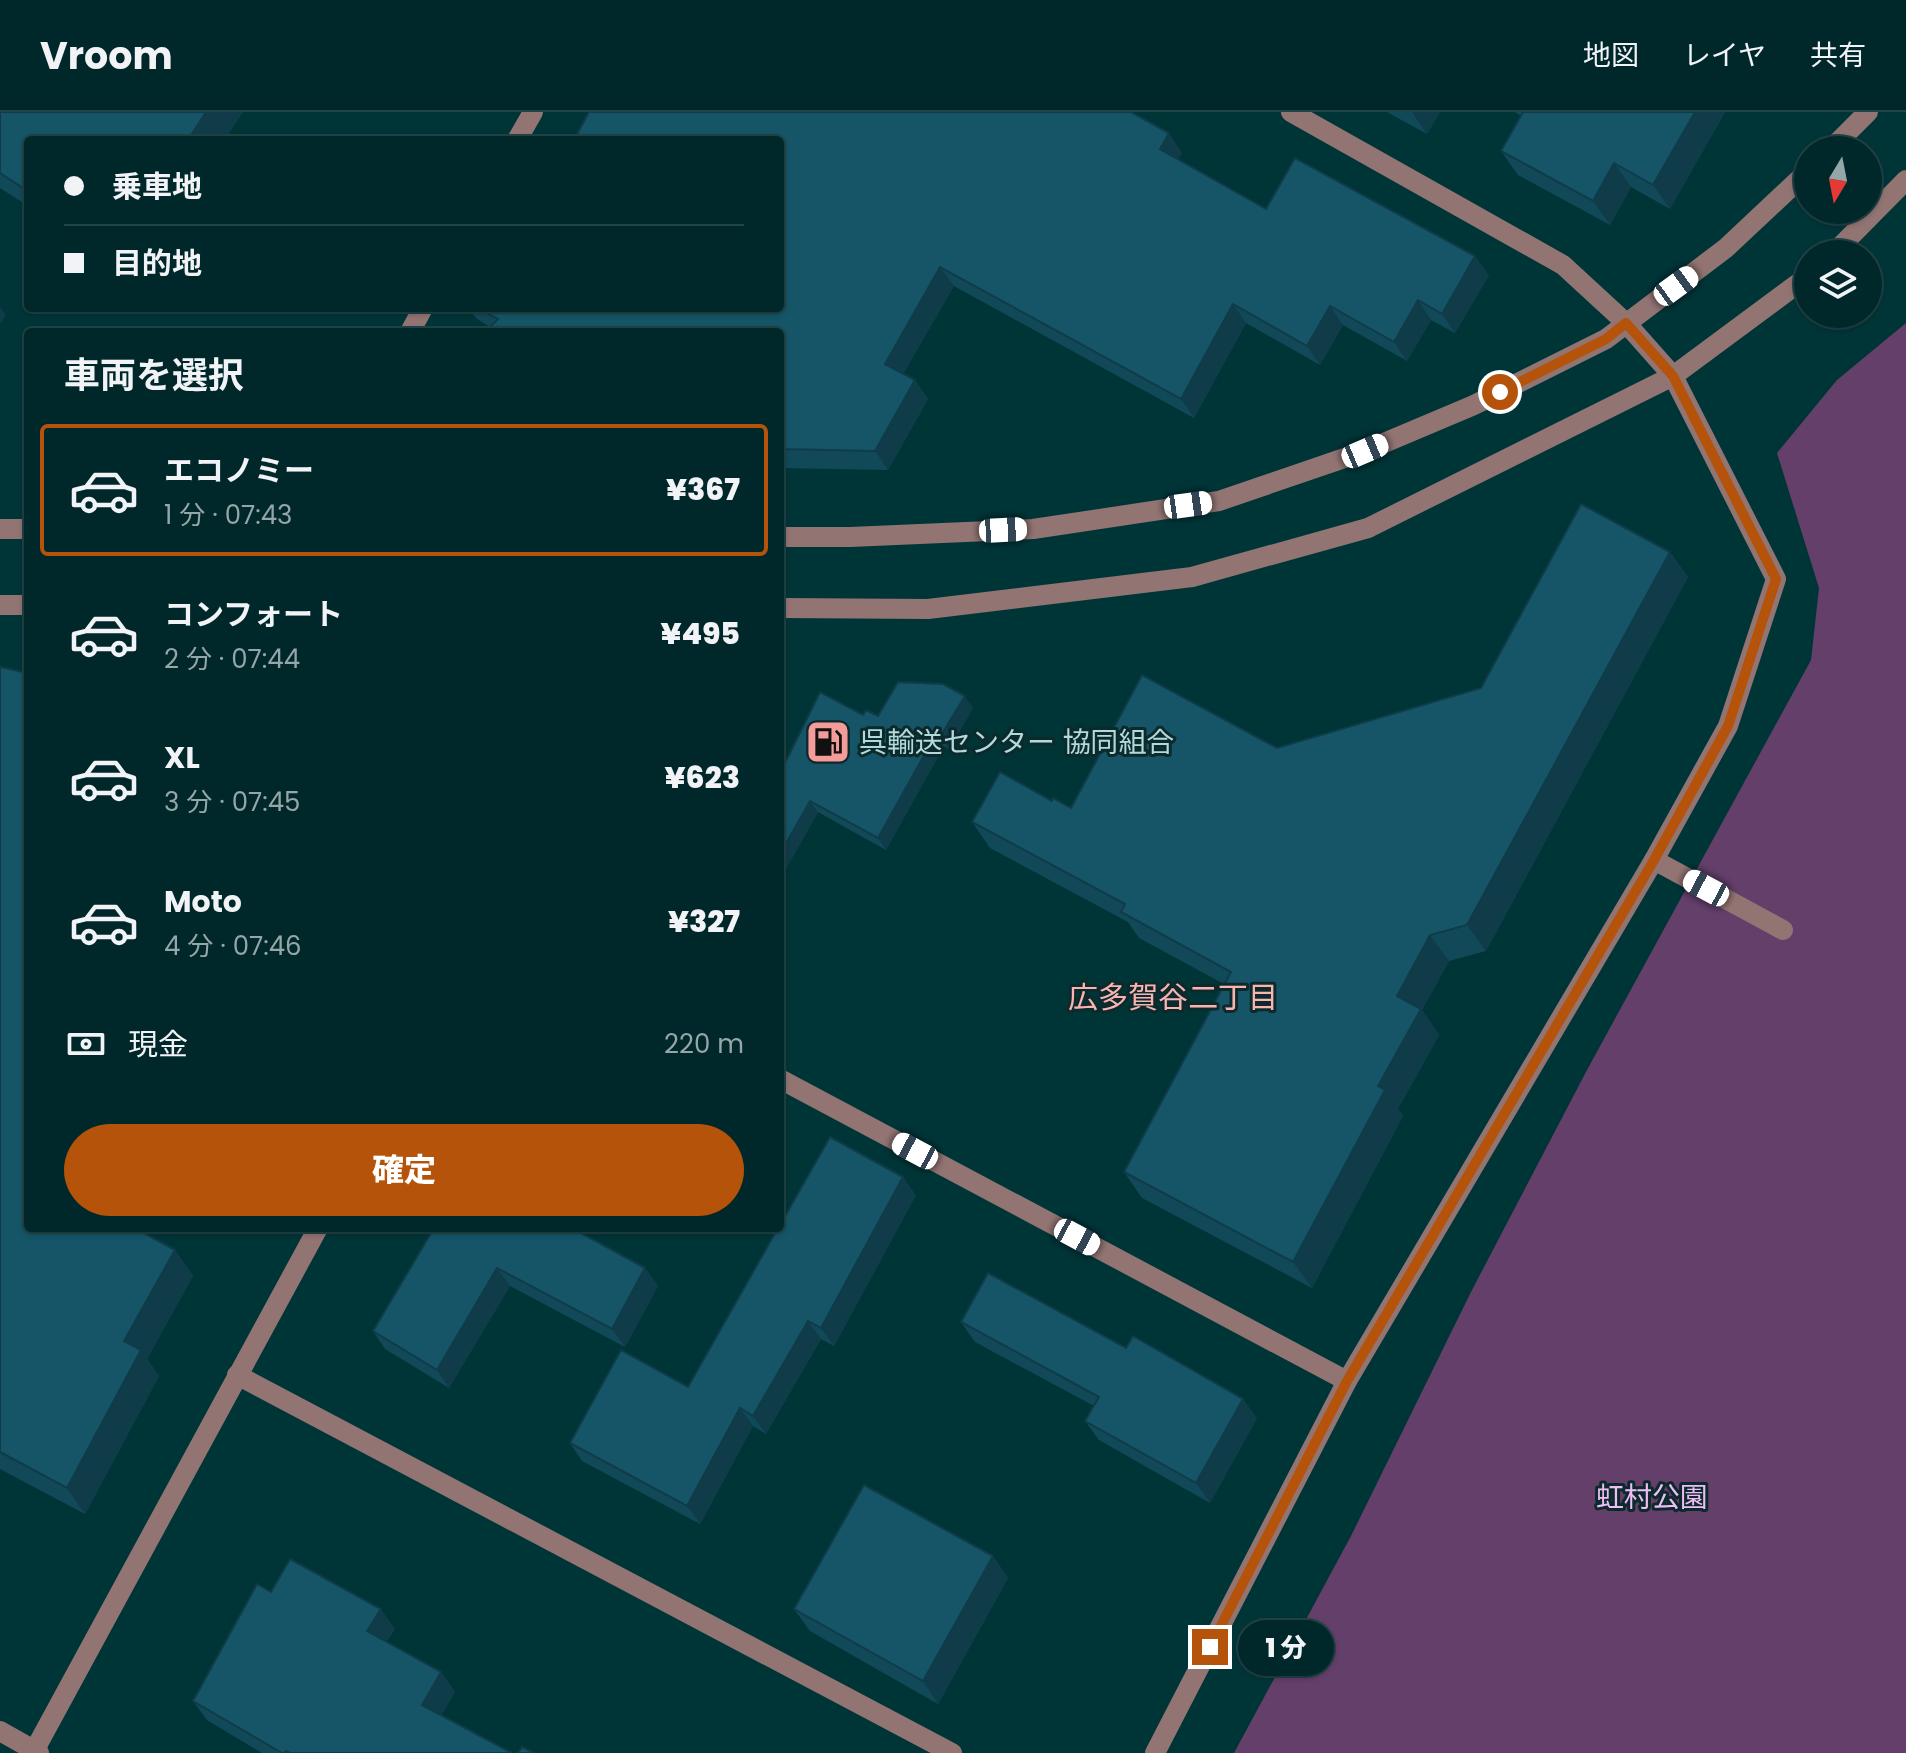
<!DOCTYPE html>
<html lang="ja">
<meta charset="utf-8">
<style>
:root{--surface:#00282a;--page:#0e3436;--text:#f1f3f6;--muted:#95a6a8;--line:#224447;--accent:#b45309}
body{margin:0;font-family:Poppins,"Noto Sans JP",sans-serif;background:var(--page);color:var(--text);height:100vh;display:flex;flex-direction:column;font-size:30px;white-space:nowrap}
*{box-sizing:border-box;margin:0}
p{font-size:26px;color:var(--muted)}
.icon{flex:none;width:44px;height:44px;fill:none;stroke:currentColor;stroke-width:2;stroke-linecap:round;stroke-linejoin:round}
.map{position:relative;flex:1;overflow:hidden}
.panel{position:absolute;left:24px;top:216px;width:760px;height:904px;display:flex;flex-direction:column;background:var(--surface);border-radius:8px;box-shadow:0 2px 6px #0004,0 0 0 2px var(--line)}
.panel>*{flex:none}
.banner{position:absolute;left:24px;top:24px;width:760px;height:176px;border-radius:8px;box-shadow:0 2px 6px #0004,0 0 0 2px var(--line);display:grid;align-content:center;height:176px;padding:0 40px;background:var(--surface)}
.needle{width:52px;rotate:190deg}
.controls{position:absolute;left:1794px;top:24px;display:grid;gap:16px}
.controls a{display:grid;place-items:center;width:88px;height:88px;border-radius:50%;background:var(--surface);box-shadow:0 2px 6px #0004,0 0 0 2px var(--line);font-size:40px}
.end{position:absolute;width:36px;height:36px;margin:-18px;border:10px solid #b45309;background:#fff;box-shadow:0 0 0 4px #fff}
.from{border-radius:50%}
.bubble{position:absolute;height:56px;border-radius:28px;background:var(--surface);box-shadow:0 2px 6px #0004,0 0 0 2px var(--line);font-size:26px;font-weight:800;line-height:56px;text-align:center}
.car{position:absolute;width:24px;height:48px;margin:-24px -12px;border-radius:10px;box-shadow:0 0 6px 2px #0007;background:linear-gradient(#fff 24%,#345 0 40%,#fff 0 76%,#345 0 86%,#fff 0)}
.banner b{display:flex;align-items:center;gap:28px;height:76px;font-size:30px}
.banner b+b{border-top:2px solid var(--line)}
.banner i{width:20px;height:20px;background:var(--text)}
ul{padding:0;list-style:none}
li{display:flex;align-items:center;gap:24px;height:132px;margin:0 16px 12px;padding:0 24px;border:4px solid transparent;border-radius:8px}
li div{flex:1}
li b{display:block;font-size:30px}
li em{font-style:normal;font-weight:800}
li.on{border-color:var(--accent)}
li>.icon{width:72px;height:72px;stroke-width:1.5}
h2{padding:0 40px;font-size:36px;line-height:96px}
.pay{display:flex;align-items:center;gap:20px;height:88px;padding:0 40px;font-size:30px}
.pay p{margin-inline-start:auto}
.primary-button{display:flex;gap:16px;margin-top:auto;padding:16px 40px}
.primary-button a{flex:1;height:92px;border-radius:48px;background:var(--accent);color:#fff;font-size:32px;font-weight:800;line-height:92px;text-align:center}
header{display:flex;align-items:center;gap:48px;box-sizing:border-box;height:112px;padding:0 40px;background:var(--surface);border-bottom:2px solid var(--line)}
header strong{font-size:38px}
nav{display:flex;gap:44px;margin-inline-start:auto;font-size:28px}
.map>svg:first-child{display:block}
</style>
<header>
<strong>Vroom</strong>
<nav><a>地図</a><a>レイヤ</a><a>共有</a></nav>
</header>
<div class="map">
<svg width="1906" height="1641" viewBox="0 0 1906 1641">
<rect width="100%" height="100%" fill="#003538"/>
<path fill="#633f6a" d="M1906,211V1641H1234L1351,1424L1471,1180L1587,958L1811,548L1819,476L1777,341L1837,268Z"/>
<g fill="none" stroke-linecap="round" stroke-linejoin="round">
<g stroke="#927473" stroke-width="20">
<path d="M517,28L533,0"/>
<path d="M1830,38L1868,0"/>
<path d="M1833,142L1906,68"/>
<path d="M410,220L423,196"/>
<path d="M0,417H28"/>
<path d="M780,425H850L1033,417L1219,389L1365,339L1474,293L1606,227L1726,136L1808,59"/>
<path d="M0,493H28"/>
<path d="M780,496L928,497L1192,465L1368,416L1673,264L1808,164"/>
<path d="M1654,748L1783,818"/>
<path d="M780,967L1347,1269"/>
<path d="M237,1263L952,1641"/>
<path d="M0,1619L39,1641"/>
<path d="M33,1641L318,1116"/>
<path d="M1155,1641L1347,1269L1654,748L1728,614L1776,467L1673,264L1626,211L1563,153L1291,0"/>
</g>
</g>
<g fill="#124959">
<path d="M0,0H243L224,28H28V94L0,76Z"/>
<path d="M1387,0H1440L1427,22Z"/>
<path d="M1515,0H1725L1670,97L1631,75L1610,113L1518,63L1501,39L1521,4Z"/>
<path d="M1182,41L1178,47L1266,97L1489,163L1455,221L1431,208L1407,249L1343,213L1320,253L1246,211L1194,306L954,174L903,262L915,268L928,287L888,358L780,356V220L490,215L476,206L468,196H780Z"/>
<path d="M1670,440L1688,465L1486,839L1449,849L1422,898L1439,923L1398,997L1403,1004L1312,1176L1142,1086L1124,1060L1224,872L1139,826L1128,810L990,736L972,710L1052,689L1071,696L1481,576Z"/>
<path d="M0,555L28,1116L175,1138L193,1164L147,1247L159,1264L85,1402L0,1357Z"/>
<path d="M973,596L949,637L944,634L886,738L818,700L783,762L780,760V659L863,603L878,604Z"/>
<path d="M916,1083L834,1234L821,1227L766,1322L753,1314L700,1412L582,1349L570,1331L688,1275Z"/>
<path d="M434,1116L645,1156L658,1174L625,1235L510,1174L449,1276L385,1237L373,1219Z"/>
<path d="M961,1210L1257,1306L1210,1391L1099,1328L1085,1309L1094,1294L975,1230Z"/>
<path d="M993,1444L1008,1466L938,1592L810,1519L794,1497Z"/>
<path d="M271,1480L395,1517L386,1530L441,1560L455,1580L441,1603L512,1641H262L207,1608L193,1589Z"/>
</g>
<g fill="#0f3c48">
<path d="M206,0H243L224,28H188Z"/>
<path d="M1412,0H1440L1427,22Z"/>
<path d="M1695,0H1725L1670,97L1653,73Z"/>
<path d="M1169,21L1182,41L1173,56L1160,37Z"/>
<path d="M1614,51L1631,75L1610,113L1593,89Z"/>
<path d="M1475,144L1489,163L1455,221L1442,202Z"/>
<path d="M940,155L954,174L898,271L885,252Z"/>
<path d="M1418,188L1431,208L1407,249L1394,230Z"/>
<path d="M1233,192L1246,211L1194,306L1181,287Z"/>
<path d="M1330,194L1343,213L1320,253L1307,234Z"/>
<path d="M0,195L6,203L0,212Z"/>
<path d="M915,268L928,287L888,358L875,339Z"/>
<path d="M1670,440L1688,465L1486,839L1467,813Z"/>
<path d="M965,584L973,596L949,637L940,625Z"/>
<path d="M936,622L944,634L886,738L878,726Z"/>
<path d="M810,689L818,700L783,762L780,758V742Z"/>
<path d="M1430,823L1449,849L1422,898L1439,923L1398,997L1403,1004L1312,1176L1293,1150L1378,974L1397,884Z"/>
<path d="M903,1065L916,1083L834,1234L821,1216Z"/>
<path d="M175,1138L193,1164L147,1247L159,1264L85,1402L67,1376L124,1229Z"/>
<path d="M497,1156L510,1174L449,1276L437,1258Z"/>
<path d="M645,1156L658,1174L625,1235L612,1217Z"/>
<path d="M808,1209L821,1227L766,1322L753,1304Z"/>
<path d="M1243,1287L1257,1306L1210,1391L1196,1371Z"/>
<path d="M740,1296L753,1314L700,1412L687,1394Z"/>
<path d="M993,1444L1008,1466L938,1592L923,1569Z"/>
<path d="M381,1497L395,1517L380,1538L367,1519Z"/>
<path d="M441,1560L455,1580L436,1613L422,1593Z"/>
</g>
<g fill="#155567" stroke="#0f3c48" stroke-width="2">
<path d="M0,0H206L188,28H28V79L0,61Z"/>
<path d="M589,0H1131L1169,21L1160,37L1266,97L1295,46L1475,144L1442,202L1418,188L1394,230L1330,194L1307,234L1233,192L1181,287L940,155L885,252L915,268L875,339L780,337V220H485L498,207L477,196H780V28H574Z"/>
<path d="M1523,0H1695L1653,73L1614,51L1593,89L1501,39Z"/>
<path d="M1581,392L1670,440L1467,813L1430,823L1397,884L1421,897L1378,974L1385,978L1293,1150L1124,1060L1231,860L1121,800L1125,792L972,710L1000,660L1052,689L1053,686L1071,696L1142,563L1277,636L1481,576Z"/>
<path d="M0,555L28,561V1116H135L175,1138L124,1229L141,1238L67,1376L0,1340Z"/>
<path d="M898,570L943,572L965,584L940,625L936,622L878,726L810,689L780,742V659L790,641L820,580L863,603L866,598L878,604Z"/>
<path d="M830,1025L903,1065L821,1216L808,1209L753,1304L740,1296L687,1394L570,1331L621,1238L688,1275L778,1116H780V1113Z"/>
<path d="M434,1116H572L645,1156L612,1217L497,1156L437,1258L373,1219Z"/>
<path d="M988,1161L1126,1236L1133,1224L1243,1287L1196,1371L1085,1309L1099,1285L961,1210Z"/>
<path d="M864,1373L993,1444L923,1569L794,1497Z"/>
<path d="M290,1447L381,1497L367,1519L441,1560L422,1593L512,1641H290L286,1639L284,1641H282L193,1589L257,1472L271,1480Z"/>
<path d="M522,1635L534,1641H518Z"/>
</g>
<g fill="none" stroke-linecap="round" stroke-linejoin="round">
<path stroke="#b45309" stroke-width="10" d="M1210,1535L1347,1269L1654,748L1728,614L1776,467L1673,264L1626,211L1606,227L1500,280"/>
</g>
<defs>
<g id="fuel-square" transform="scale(2.3)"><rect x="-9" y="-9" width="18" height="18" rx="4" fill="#f59b9a" stroke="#0c292b"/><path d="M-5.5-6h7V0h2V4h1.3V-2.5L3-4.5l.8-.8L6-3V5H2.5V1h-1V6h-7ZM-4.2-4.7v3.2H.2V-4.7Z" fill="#111"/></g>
</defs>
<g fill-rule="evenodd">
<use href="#fuel-square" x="828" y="630"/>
</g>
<g text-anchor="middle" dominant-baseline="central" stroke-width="6" stroke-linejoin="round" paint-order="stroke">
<g font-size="28" fill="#b1dadc" stroke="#0c292b" text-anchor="start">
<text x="859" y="630">呉輸送センター 協同組合</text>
</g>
<g font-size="28" fill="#eebdf8" stroke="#0c292b">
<text x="1652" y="1385">虹村公園</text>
</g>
<g font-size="30" fill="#f9b4b2" stroke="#0c292b">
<text x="1173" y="885">広多賀谷二丁目</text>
</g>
</g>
</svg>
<div class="controls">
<a><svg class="needle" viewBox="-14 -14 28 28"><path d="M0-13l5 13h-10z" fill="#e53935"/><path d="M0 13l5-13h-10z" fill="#95a6a8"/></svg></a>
<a><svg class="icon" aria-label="layers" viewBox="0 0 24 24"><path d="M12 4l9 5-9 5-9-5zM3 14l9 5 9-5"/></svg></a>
</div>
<i class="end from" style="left:1500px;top:280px"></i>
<i class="end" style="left:1210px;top:1535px"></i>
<div class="bubble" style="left:1238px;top:1508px;width:96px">1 分</div>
<i class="car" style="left:1676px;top:174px;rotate:54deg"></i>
<i class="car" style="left:1365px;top:339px;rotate:67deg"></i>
<i class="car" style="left:1188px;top:393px;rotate:82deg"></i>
<i class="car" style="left:1003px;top:418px;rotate:87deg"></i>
<i class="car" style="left:1706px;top:776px;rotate:298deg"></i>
<i class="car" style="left:915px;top:1039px;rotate:298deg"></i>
<i class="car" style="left:1077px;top:1125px;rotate:118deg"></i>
<div class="banner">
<b><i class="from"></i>乗車地</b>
<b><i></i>目的地</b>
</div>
<section class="panel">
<h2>車両を選択</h2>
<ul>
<li class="on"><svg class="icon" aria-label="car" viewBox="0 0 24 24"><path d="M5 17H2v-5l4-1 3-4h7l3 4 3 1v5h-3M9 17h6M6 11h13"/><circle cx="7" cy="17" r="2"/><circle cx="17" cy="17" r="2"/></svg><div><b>エコノミー</b><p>1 分 · 07:43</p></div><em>¥367</em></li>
<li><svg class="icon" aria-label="car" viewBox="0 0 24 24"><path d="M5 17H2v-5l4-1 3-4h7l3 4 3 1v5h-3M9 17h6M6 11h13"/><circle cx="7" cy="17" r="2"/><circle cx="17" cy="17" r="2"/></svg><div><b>コンフォート</b><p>2 分 · 07:44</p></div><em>¥495</em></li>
<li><svg class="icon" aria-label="car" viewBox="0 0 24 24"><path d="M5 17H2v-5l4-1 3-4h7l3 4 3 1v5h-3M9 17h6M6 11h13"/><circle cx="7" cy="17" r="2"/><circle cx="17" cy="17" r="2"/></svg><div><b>XL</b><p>3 分 · 07:45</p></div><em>¥623</em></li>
<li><svg class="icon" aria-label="car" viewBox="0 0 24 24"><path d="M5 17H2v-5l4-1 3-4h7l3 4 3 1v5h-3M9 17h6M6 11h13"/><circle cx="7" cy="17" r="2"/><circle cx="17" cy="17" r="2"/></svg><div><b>Moto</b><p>4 分 · 07:46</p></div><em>¥327</em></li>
</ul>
<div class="pay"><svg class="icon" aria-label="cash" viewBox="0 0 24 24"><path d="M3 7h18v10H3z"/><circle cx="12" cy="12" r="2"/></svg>現金<p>220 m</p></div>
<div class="primary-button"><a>確定</a></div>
</section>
</div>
